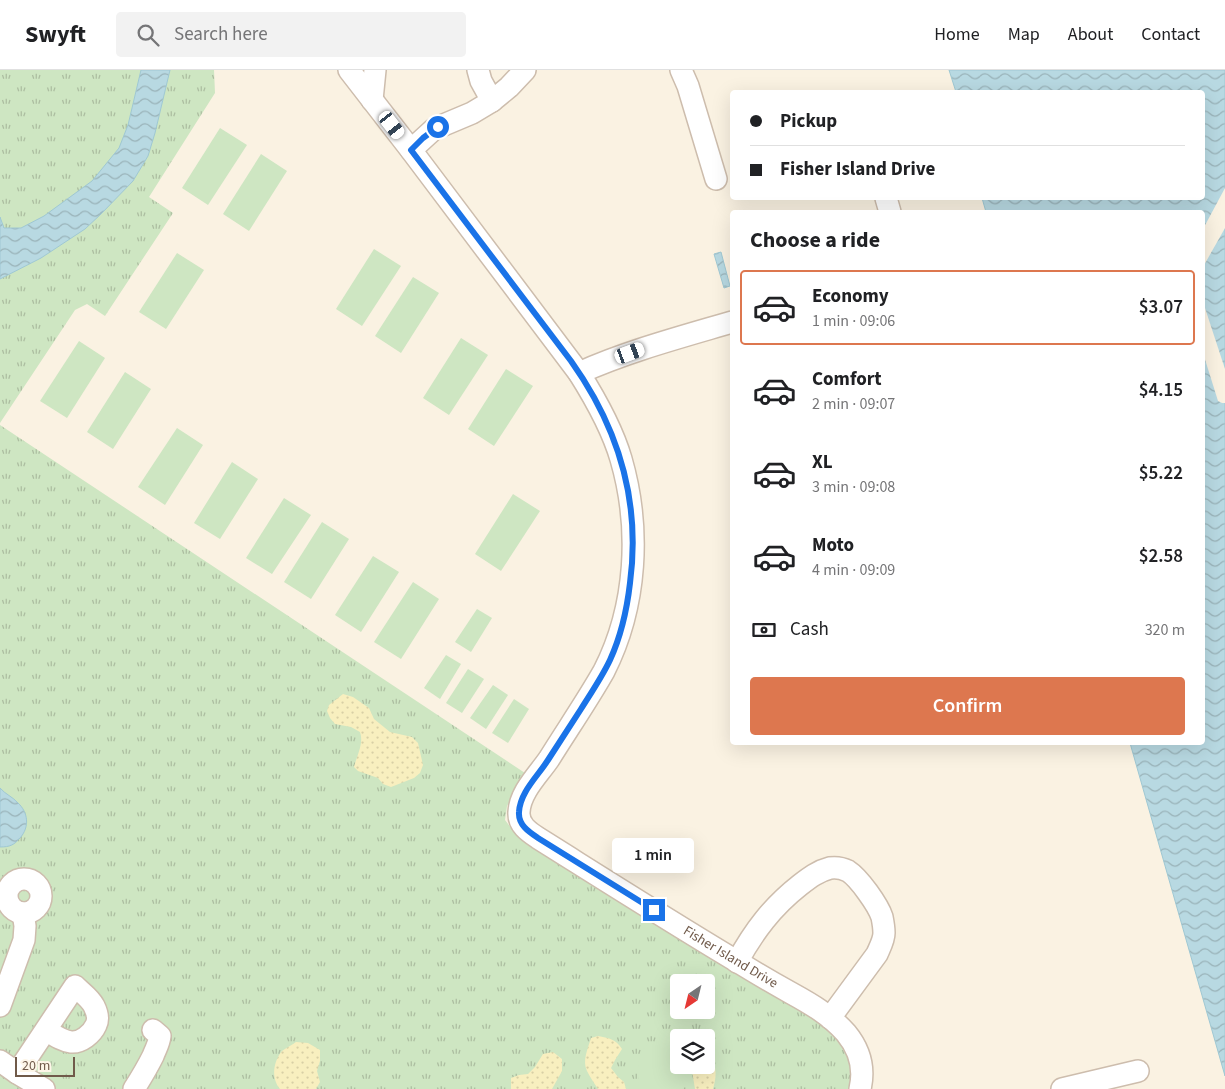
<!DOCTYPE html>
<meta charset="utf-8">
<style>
:root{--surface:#fff;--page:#f2f2f2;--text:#202124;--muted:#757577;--line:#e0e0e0;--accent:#dd774f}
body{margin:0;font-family:"Source Sans 3",sans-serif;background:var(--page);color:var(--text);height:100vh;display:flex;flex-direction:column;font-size:19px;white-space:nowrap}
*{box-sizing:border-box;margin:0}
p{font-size:16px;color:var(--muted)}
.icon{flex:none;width:28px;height:28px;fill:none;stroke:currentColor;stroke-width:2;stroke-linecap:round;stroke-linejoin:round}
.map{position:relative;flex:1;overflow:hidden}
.panel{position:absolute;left:730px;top:140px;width:475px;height:535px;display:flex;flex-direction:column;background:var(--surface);border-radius:5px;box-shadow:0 5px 20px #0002}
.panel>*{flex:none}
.top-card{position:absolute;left:730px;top:20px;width:475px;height:110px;border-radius:5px;box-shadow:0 5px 20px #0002;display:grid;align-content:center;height:110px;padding:0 20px;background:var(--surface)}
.needle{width:32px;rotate:215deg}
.controls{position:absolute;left:670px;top:904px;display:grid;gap:10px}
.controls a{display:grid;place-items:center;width:45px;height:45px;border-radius:5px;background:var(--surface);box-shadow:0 5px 20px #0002;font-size:25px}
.scale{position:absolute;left:15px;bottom:12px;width:60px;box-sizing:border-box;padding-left:5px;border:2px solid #705a4a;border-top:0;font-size:14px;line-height:18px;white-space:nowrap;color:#705a4a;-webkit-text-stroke:4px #fef6e8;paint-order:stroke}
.end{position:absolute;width:22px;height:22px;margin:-11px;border:6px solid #1a73e8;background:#fff;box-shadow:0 0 0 2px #fff}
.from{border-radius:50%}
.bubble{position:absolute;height:35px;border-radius:5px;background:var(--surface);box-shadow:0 5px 20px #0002;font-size:16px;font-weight:600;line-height:35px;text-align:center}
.car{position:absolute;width:15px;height:30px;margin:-15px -8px;border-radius:6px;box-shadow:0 0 4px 1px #0007;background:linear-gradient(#fff 24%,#345 0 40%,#fff 0 76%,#345 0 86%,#fff 0)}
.top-card b{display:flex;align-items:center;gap:18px;height:48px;font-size:19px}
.top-card b+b{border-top:1px solid var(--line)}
.top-card i{width:12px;height:12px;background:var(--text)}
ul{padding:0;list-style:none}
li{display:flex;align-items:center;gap:15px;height:75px;margin:0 10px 8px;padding:0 10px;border:2px solid transparent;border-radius:5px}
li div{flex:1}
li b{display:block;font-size:19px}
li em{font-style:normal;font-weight:600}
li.active{border-color:var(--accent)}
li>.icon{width:45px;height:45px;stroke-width:1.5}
h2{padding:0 20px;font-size:22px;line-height:60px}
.pay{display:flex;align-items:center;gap:12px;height:55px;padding:0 20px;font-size:19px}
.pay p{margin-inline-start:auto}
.cta{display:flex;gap:10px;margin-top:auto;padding:10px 20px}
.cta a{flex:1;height:58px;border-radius:5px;background:var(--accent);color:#fff;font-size:20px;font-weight:600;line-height:58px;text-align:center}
header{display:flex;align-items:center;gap:30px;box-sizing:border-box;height:70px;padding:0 25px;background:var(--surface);border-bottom:1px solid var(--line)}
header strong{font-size:24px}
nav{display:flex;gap:28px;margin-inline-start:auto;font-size:18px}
.search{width:350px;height:45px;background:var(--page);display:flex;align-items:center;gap:12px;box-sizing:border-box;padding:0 18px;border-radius:5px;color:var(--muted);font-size:19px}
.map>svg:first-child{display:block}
</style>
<header>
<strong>Swyft</strong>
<div class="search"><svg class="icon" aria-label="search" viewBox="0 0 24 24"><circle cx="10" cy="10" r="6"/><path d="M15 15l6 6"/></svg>Search here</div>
<nav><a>Home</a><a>Map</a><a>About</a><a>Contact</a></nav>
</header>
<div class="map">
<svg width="1225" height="1019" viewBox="0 0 1225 1019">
<defs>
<pattern id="grass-tufts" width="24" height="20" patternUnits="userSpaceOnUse" patternTransform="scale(1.25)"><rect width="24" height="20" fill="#cee6c2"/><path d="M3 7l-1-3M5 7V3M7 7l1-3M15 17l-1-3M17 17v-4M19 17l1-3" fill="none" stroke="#acbda0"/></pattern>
<pattern id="sand-dots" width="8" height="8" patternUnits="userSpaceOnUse" patternTransform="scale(1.25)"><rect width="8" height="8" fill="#f8efbf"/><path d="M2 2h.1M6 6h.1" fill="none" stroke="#d8cfa6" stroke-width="1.8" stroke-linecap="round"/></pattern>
<pattern id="water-waves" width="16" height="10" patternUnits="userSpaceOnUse" patternTransform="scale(1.25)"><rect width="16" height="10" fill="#b8d9e2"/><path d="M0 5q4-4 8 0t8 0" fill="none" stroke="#9ab3b9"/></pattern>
</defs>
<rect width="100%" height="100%" fill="#faf2e2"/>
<g fill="url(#grass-tufts)" fill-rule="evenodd">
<path d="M0,0H214L215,23L149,127L173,143L105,246L87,234L75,240L0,353Z"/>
<path d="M0,355L525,703L507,736L505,750L515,763L556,790L798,935L841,970L851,986L852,1008L851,1019H0ZM679,912H706V940H679ZM679,968H706V995H679Z"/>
</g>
<g fill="url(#sand-dots)">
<path d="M343,624L353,627L369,638L374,649L390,662L412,667L418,673L423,695L420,703L414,708L391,717L383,714L378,708L358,701L354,697C357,685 364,673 360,662L351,657L335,654L330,648L327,641L329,635Z"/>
<path d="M598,966C608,968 616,969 622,979L615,990L611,998L618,1007L624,1012L626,1019H598C594,1013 590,1007 587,1001C582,991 588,978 591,968Z"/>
<path d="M296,972L308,973L320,980V991L317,1001L320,1012L316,1019H280C271,1008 273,992 282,981C286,978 292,975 296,972Z"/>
<path d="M706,980C716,994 718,1002 713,1019H695L691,995H706Z"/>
<path d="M553,982L562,989V1001L552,1019H511V1008L519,1005L528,1004L535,997L543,984Z"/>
</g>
<g fill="#cee6c2">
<path d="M220,58L247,75L208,135L182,118Z"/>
<path d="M261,84L287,101L249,161L223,144Z"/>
<path d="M374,179L401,196L362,256L336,239Z"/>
<path d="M177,183L204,200L166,259L139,242Z"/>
<path d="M413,207L439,223L401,283L375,266Z"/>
<path d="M461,268L488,285L449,345L423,328Z"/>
<path d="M79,271L105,288L67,348L40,331Z"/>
<path d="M506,299L533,316L494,376L468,359Z"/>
<path d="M125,302L151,319L113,379L87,362Z"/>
<path d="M177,358L203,375L165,435L138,417Z"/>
<path d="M232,392L258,409L220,469L194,453Z"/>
<path d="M513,424L540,441L501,501L475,484Z"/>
<path d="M284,428L311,445L272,504L246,488Z"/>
<path d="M322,452L349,469L311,529L284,512Z"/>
<path d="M373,486L399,502L361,562L335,545Z"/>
<path d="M413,512L439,529L401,589L374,572Z"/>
<path d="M477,539L492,548L471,582L455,572Z"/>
<path d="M446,585L461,594L440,629L424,618Z"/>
<path d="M468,599L484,609L462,643L446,633Z"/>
<path d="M493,615L508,625L486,659L470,648Z"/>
<path d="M514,629L529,639L508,673L492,663Z"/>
<path d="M661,972C671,978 679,982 679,995H681L683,1019H639C638,1004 635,983 649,974C653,972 657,972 661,972Z"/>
</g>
<g fill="url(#water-waves)" stroke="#9fc8d3">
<path d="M141,0H170L155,63L148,86L133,111L101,144L85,159L41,188L0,209V147L4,158H21L44,146L92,111L119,78L128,55Z"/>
<path d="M949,0H1225V1006L1130,673L1202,672V142H986L982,128H1202V22H956Z"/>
<path d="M721,182L730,216L724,218L714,184Z"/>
<path d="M0,718C5,724 13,727 18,733C28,742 30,757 20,768C14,775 10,777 0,777Z"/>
</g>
<g fill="#faf2e2">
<path d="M1225,118V158L1203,197V159Z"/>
<path d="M1203,232L1225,299V333H1222L1218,331L1203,283Z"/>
</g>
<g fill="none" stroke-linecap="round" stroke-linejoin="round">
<g stroke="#cdbdad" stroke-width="24">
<g id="minor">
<path id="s1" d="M349,0L411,80L579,303C596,330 612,358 621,389C641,458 637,536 604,601C587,631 567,660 549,689C538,705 520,722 519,742C518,755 529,762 538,768C605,810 671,852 738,892C756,903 773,913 791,923C811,934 830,945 846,963C860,980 865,998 860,1019"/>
<path d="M478,0L481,11L492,31"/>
<path d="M681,0L688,16L716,109"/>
<path d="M372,30L375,0"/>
<path d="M411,80L434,59L472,43L492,31L509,17L525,0"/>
<path d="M886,128L890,142"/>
<path d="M579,303C628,281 681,267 732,252"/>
<circle cx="24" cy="826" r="17"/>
<path d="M737,892C754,861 772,837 800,815C809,808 818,801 830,798C837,797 842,798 848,801C859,808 878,835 882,847C883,852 884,858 884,863C884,870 880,877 877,884L830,948"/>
<path d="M0,936L24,870L25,856L23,843"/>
<path d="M0,991L17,1003L44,1019"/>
<path d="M17,1003L75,916C81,922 90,928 94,936C97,942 99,949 96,955C92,964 81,973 71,972C62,971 54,965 46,960"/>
<path d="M134,1019C141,1008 147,998 153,986C156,978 159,974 160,966L153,960"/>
<path d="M1062,1019L1138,1001"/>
</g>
</g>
<use href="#minor" stroke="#fff" stroke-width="21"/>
</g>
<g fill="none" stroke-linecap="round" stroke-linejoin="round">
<path stroke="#1a73e8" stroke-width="6" d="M438,57L423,68L411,80L571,291C618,357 641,431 630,513C627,539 621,566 610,590C602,607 591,623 581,639C570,656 559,673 548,690C538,706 520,722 519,742C518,755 529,762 538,768L654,840"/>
</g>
<g text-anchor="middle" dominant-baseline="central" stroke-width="4" stroke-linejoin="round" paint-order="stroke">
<g font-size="14" fill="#705a4a" stroke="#fef6e8">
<text stroke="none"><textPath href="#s1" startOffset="1120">Fisher Island Drive</textPath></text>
</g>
</g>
</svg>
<div class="controls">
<a><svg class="needle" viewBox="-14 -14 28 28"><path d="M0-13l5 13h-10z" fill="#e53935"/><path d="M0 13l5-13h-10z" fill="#757577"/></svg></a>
<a><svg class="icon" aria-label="layers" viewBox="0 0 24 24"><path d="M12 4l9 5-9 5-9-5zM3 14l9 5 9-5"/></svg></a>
</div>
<div class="scale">20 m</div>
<i class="end from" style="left:438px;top:57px"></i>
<i class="end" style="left:654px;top:840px"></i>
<div class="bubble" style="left:612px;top:768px;width:82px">1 min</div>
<i class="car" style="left:392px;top:55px;rotate:142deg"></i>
<i class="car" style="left:630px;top:283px;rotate:70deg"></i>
<div class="top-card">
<b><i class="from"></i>Pickup</b>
<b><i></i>Fisher Island Drive</b>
</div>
<section class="panel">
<h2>Choose a ride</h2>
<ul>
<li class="active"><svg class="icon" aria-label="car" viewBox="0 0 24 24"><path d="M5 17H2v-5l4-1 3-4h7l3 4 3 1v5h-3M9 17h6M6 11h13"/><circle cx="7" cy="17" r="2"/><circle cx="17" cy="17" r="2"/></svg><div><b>Economy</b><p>1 min · 09:06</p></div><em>$3.07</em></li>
<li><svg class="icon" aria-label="car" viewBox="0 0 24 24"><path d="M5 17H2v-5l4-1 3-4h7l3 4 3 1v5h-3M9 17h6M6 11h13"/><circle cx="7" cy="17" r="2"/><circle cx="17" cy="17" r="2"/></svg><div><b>Comfort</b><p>2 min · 09:07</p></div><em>$4.15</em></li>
<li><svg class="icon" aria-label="car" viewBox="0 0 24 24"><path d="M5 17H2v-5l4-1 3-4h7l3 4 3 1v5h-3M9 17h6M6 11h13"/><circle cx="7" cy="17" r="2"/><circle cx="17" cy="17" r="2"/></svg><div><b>XL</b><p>3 min · 09:08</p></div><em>$5.22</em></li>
<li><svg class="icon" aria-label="car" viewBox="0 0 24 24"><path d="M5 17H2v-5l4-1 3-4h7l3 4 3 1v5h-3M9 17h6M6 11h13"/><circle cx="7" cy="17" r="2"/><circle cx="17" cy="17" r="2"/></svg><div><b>Moto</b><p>4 min · 09:09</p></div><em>$2.58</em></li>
</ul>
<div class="pay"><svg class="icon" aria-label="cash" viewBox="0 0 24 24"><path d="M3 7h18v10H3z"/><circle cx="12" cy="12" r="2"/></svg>Cash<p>320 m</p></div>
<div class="cta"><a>Confirm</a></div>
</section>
</div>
